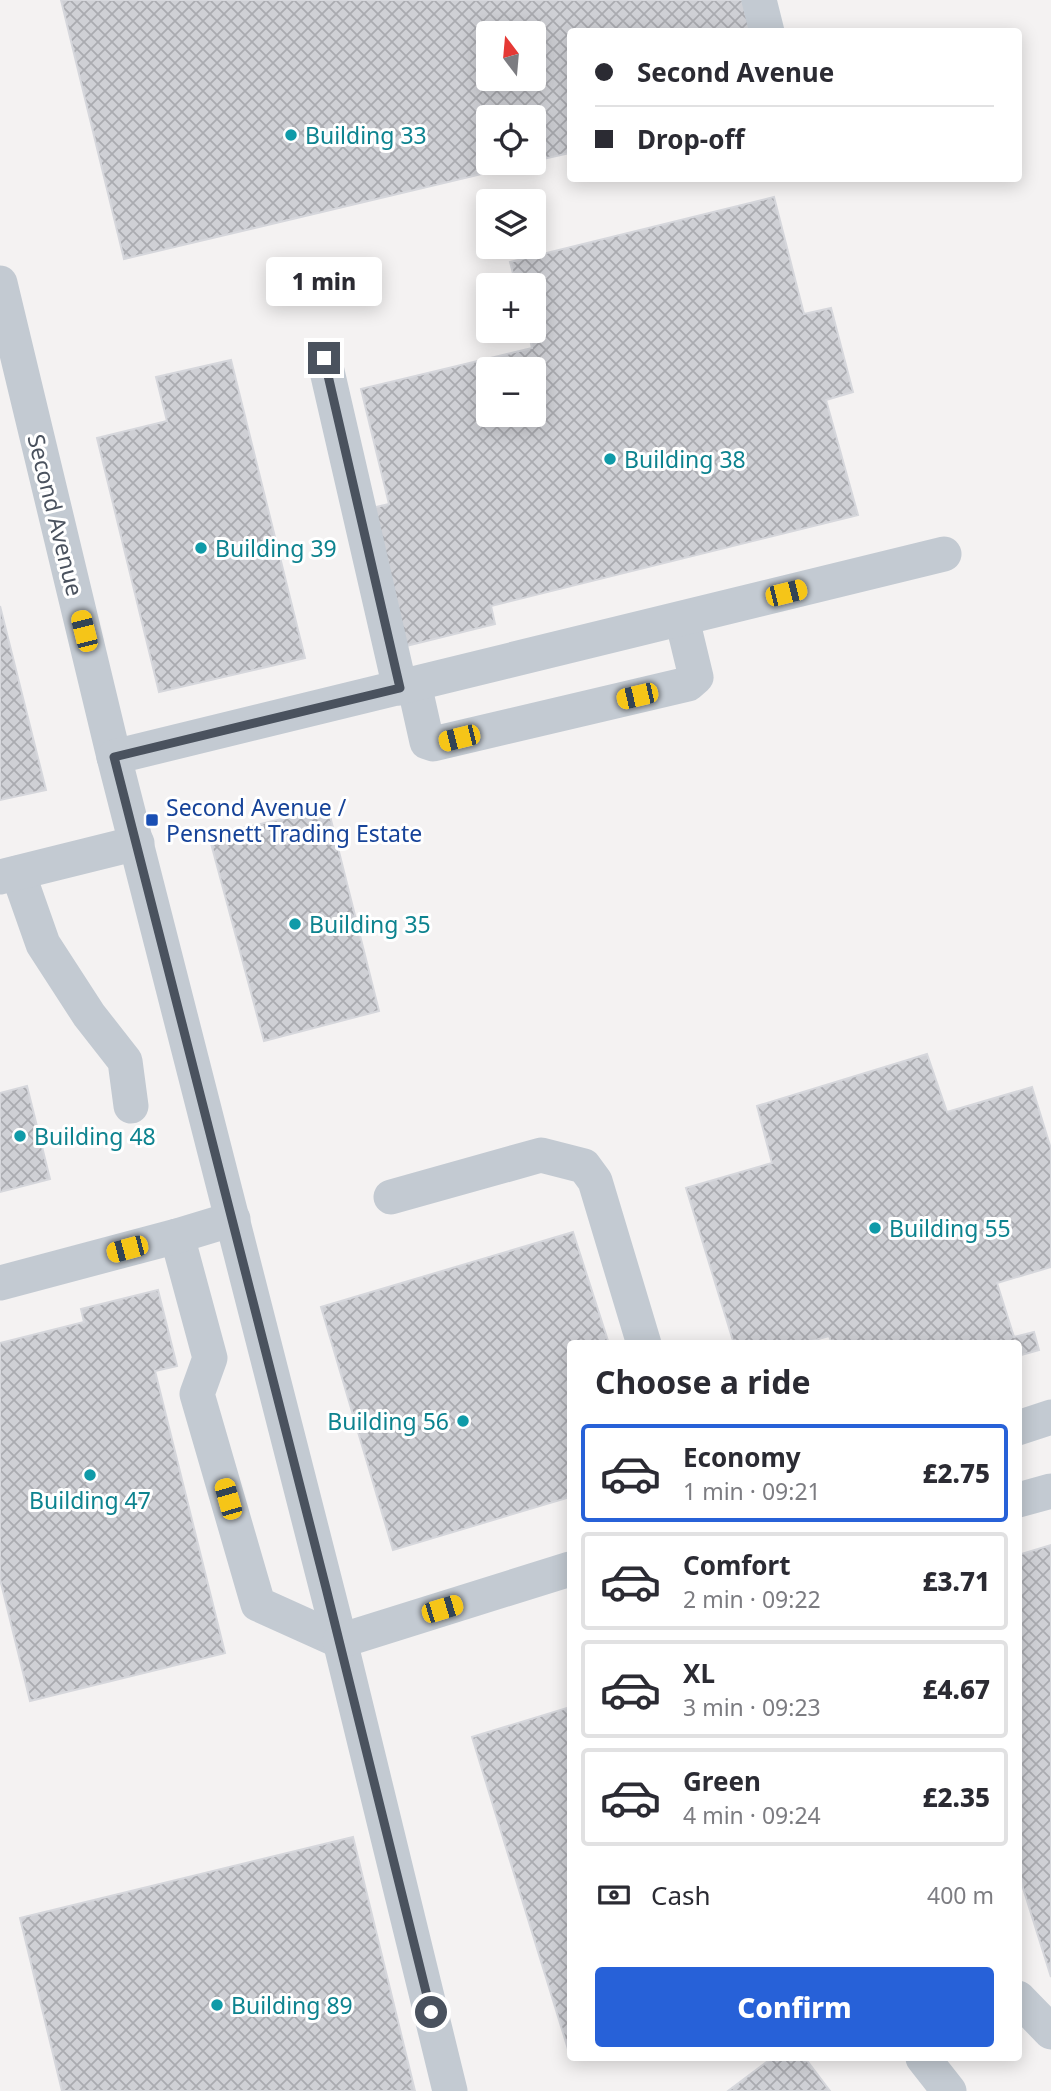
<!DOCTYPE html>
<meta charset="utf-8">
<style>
:root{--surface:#fff;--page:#f7f7f7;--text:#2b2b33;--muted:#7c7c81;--line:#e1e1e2;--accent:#2761d8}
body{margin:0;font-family:"Noto Sans",sans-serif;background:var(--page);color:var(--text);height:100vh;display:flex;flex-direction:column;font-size:26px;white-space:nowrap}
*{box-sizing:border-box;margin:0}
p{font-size:23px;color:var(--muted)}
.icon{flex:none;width:38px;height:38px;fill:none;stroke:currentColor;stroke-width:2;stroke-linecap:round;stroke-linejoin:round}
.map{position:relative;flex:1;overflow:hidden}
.panel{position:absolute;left:567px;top:1340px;width:455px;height:721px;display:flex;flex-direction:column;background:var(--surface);border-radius:7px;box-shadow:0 4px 18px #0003}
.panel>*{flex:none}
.banner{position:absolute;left:567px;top:28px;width:455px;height:154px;border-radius:7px;box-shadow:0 4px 18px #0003;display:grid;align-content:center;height:154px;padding:0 28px;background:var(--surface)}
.needle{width:46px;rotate:344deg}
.tools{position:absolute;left:476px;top:21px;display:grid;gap:14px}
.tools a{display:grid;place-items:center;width:70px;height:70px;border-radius:7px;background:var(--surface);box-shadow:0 4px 18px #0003;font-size:35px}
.end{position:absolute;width:32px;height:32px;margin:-16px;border:9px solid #4a525e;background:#fff;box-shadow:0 0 0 4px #fff}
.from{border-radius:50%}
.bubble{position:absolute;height:49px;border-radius:7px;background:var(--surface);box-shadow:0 4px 18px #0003;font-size:23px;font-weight:800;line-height:49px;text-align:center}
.car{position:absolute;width:21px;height:42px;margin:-21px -10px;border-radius:9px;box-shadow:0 0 5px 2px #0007;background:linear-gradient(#f5c518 24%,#345 0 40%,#f5c518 0 76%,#345 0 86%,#f5c518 0)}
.banner b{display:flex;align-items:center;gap:24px;height:66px;font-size:26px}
.banner b+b{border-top:2px solid var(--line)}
.banner i{width:18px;height:18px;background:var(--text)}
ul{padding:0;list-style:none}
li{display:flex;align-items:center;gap:21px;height:98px;margin:0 14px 10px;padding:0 14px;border:4px solid var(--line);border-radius:7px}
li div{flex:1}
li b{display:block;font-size:26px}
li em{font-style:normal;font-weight:800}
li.on{border-color:var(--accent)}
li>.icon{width:63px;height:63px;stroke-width:1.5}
h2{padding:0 28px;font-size:32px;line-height:84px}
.pay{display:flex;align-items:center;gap:18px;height:77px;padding:0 28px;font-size:26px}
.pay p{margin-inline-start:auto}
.action{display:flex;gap:14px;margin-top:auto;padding:14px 28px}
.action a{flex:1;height:80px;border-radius:7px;background:var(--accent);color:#fff;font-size:28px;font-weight:800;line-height:80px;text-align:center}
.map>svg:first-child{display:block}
</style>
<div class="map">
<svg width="1051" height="2091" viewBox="0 0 1051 2091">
<defs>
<pattern id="building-cross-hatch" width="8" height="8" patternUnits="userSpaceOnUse" patternTransform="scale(1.75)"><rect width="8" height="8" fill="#cfd0d5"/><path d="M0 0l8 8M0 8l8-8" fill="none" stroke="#aaabb0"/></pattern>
</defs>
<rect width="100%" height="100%" fill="#f4f2f2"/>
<g fill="url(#building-cross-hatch)" stroke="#d6d7dc" stroke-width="2" fill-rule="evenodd">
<path d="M61,0H743L751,32H570V153L534,161V117H488V163H528L124,259ZM488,33H534V79H488Z"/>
<path d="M774,197L804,314L831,308L853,392L826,400L858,515L491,606L495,624L398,648L363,510L389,504L361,389L532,348L528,331H534V285H516L510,262ZM488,369H534V415H488Z"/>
<path d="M231,360L305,658L159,692L97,438L167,421L156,377Z"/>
<path d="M0,606L46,790L0,800Z"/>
<path d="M328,808L379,1011L264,1041L209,836Z"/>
<path d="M927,1054L947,1112L1032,1087L1051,1149V1267L997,1283L1014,1337L1034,1332L1039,1350L1018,1356V1344H832L829,1336L801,1344H734L686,1188L772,1163L757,1106Z"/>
<path d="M27,1086L50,1179L0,1192V1093Z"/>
<path d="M573,1232L609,1344H570V1497L393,1550L321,1307Z"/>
<path d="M158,1290L177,1366L155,1371L225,1653L30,1701L0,1579V1343L84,1322L81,1309Z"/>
<path d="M1051,1545V1977L1018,1872V1555Z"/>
<path d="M570,1707V2048L568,2049L472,1737Z"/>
<path d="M353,1837L415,2091H62L20,1918Z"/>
<path d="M772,2058H805L830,2091H728Z"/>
</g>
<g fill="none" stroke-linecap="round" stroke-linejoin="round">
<g stroke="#c3cad2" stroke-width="35">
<path d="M759,0L767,32"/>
<path d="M0,283L114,757L340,1641L450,2091"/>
<path d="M324,358L400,688"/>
<path d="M414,684L427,742L433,744L688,684L696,677L682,619"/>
<path d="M114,757L944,554"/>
<path d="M18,873L43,944L89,1015L125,1061L131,1106"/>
<path d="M0,877L137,843"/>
<path d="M391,1197L541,1155L584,1166L595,1181L644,1344"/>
<path d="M177,1236L210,1358L197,1394L258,1604L340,1641"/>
<path d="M0,1283L177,1236L233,1219"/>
<path d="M1018,1428L1051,1417"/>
<path d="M1018,1500L1051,1491"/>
<path d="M340,1641L570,1569"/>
<path d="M1018,1998L1051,2032"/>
<path d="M923,2058L949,2091"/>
</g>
</g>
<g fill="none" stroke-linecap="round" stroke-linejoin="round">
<path stroke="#4a525e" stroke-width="9" d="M324,358L400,688L114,757L326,1588L431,2012"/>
</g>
<g fill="#0f9aa8" stroke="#fff" stroke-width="2.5">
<circle cx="291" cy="135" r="7"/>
<circle cx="610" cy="459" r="7"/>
<circle cx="201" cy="548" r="7"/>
<circle cx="295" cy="924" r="7"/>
<circle cx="20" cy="1136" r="7"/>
<circle cx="875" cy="1228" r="7"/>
<circle cx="463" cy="1421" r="7"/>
<circle cx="90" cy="1475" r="7"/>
<circle cx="217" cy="2005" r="7"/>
</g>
<rect fill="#1a4fb4" stroke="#fff" stroke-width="2.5" x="145" y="813" width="14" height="14" rx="3.5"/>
<g text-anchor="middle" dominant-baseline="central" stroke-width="6" stroke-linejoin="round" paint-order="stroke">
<g font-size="23" fill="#0d838f" stroke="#fff" text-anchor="start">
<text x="305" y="135">Building 33</text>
<text x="624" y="459">Building 38</text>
<text x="215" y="548">Building 39</text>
<text x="309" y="924">Building 35</text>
<text x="34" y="1136">Building 48</text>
<text x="889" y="1228">Building 55</text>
<text x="449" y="1421" text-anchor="end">Building 56</text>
<text x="90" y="1500" text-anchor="middle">Building 47</text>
<text x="231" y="2005">Building 89</text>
</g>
<g font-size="23" fill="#4a525e" stroke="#fff">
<text transform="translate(56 515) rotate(76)">Second Avenue</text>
</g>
<g font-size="23" fill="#164399" stroke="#fff" text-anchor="start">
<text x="166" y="807">Second Avenue /<tspan x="166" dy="26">Pensnett Trading Estate</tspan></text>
</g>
</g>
</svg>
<div class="tools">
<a><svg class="needle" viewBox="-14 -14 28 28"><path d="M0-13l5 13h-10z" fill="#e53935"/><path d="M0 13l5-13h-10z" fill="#7c7c81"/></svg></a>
<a><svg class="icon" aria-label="locate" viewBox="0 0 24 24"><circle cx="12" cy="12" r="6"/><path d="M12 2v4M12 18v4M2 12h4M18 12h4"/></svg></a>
<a><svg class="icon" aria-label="layers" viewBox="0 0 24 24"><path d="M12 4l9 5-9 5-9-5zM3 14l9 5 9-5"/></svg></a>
<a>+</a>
<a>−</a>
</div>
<i class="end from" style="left:431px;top:2012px"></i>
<i class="end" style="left:324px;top:358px"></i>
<div class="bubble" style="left:266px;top:257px;width:116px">1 min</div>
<i class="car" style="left:786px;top:593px;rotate:76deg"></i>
<i class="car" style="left:84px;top:631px;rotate:346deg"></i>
<i class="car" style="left:637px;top:696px;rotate:257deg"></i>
<i class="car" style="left:459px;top:738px;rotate:256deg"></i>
<i class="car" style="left:127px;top:1249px;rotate:255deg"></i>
<i class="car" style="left:228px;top:1499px;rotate:344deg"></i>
<i class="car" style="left:442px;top:1609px;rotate:73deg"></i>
<div class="banner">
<b><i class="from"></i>Second Avenue</b>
<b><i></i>Drop-off</b>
</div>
<section class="panel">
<h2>Choose a ride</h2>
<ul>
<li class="on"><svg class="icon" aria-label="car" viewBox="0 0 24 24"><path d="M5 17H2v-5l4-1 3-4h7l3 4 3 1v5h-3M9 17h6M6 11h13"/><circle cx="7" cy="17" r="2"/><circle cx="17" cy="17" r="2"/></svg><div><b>Economy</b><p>1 min · 09:21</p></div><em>£2.75</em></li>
<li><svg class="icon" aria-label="car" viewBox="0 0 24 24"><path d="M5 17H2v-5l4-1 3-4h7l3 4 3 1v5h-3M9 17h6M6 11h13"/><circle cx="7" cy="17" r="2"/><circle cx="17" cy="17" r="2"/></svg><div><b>Comfort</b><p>2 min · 09:22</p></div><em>£3.71</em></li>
<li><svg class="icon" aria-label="car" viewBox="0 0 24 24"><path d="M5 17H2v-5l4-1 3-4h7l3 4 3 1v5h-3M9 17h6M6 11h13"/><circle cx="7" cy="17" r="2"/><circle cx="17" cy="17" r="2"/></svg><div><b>XL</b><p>3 min · 09:23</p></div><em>£4.67</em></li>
<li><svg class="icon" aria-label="car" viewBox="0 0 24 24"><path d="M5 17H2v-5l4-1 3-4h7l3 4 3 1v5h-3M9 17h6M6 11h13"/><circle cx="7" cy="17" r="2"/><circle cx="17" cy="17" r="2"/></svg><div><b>Green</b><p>4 min · 09:24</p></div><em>£2.35</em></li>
</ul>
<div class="pay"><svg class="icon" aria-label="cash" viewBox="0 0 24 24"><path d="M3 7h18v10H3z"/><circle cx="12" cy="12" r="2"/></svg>Cash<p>400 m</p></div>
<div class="action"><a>Confirm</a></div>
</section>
</div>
